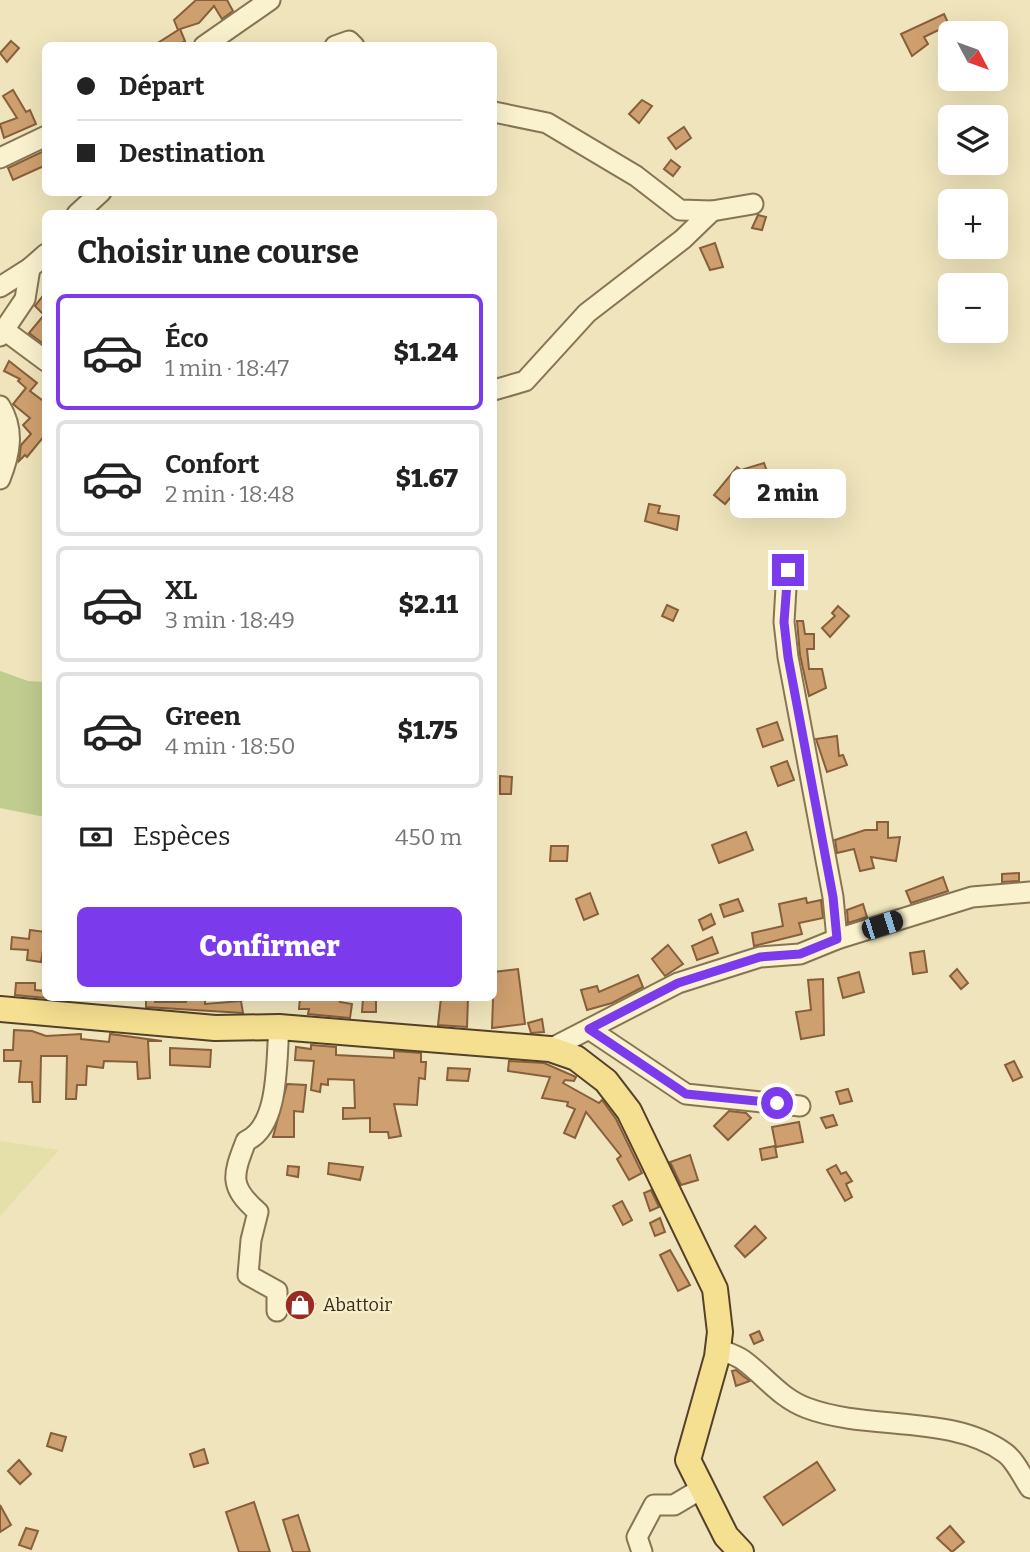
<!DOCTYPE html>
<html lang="fr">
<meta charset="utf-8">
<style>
:root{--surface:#fff;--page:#f2f2f2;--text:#222;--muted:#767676;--line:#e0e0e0;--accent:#7c3aed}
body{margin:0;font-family:Bitter,serif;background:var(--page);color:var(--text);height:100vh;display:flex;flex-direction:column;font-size:26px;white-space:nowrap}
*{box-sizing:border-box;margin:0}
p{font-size:23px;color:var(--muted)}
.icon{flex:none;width:38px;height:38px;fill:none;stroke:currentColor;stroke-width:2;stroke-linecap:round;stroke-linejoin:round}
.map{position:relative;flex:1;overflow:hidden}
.side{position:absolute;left:42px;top:210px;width:455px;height:791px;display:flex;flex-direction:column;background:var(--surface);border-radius:10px;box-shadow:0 7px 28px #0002}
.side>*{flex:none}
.hud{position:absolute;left:42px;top:42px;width:455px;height:154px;border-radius:10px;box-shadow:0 7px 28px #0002;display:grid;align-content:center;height:154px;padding:0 35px;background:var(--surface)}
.needle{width:46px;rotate:131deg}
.controls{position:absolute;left:938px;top:21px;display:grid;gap:14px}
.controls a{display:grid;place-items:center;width:70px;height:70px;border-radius:10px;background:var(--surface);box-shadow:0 7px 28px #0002;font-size:35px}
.end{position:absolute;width:32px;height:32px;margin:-16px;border:9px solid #7c3aed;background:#fff;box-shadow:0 0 0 4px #fff}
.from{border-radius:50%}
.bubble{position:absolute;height:49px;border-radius:10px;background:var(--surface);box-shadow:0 7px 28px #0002;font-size:23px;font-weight:800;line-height:49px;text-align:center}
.car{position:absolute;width:21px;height:42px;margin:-21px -10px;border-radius:9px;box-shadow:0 0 5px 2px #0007;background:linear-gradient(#222 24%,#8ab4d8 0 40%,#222 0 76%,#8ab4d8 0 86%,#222 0)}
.hud b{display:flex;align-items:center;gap:24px;height:66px;font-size:26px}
.hud b+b{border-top:2px solid var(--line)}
.hud i{width:18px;height:18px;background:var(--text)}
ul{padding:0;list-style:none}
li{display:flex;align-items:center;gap:21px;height:116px;margin:0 14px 10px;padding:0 21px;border:4px solid var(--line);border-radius:10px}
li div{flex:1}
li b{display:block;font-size:26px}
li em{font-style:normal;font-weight:800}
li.on{border-color:var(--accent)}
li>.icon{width:63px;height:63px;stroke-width:1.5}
h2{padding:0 35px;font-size:32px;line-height:84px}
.pay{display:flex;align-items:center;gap:18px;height:77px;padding:0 35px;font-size:26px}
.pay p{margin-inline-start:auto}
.action{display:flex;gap:14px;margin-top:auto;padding:14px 35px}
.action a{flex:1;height:80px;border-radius:10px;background:var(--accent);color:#fff;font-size:28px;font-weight:800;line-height:80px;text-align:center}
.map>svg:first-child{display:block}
</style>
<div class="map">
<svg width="1030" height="1552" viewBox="0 0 1030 1552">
<rect width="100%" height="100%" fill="#efe4bb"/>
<path fill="#e5e0a9" d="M0,1141L59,1150L0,1216Z"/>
<path fill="#c0cd8f" d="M0,671L28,681L45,682V817L0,808Z"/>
<g fill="#cfa06f" stroke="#875f3a" stroke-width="2">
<path d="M196,0H227L233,11L222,19L214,6L199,23L180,29L185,41L176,46H153L178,30L174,20Z"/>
<path d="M944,14L949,25L924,37L928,44L912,56L901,34Z"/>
<path d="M11,41L19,48L7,62L0,53Z"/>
<path d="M13,90L26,112L30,110L36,124L4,138L0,124L17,118L3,96Z"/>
<path d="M642,100L652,106L639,123L629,114Z"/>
<path d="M684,127L691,138L676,149L668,138Z"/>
<path d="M46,150V165L13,180L8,168Z"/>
<path d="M671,160L680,167L673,176L664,169Z"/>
<path d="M758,215L766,217L762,230L752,228Z"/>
<path d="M715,243L723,267L710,270L700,248Z"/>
<path d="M46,292V345H45L29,333L44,315L35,306Z"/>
<path d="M9,361L37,383L30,391L46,403V434L27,457L25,455L19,461L21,445L31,434L23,425L30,418L13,404L26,388L18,381L20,379L4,371Z"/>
<path d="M764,463L769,477L756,481L753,471L725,504L714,495L737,467L741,470Z"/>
<path d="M649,504L660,506L658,513L679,516L677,530L645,521Z"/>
<path d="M667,605L678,610L673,621L662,616Z"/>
<path d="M838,606L849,616L830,637L822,628L835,616L832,613Z"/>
<path d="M797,621H803L805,634H814V649H807L809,669H822L826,688L809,696L800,655Z"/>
<path d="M777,722L783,740L763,747L757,729Z"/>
<path d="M837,736L839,756L843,755L847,765L827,772L816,739Z"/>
<path d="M787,761L794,780L778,786L771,767Z"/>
<path d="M500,776L512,777L511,794H500Z"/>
<path d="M877,822H888V838L900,837L896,861L871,857L874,868L860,871L854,849L837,853L835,840L865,830H877Z"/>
<path d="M746,832L753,850L719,863L712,845Z"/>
<path d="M551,846H568L567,861H550Z"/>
<path d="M1019,873V881L1002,882V874Z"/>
<path d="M943,877L948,891L911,903L906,891Z"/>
<path d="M590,893L598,914L584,920L576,899Z"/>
<path d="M806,898L807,903L821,900L823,918L799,923L802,934L754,946L752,933L783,926L779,904Z"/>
<path d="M738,899L743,911L724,917L720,905Z"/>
<path d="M863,904L867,917L848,923L847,910Z"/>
<path d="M711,914L715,924L703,930L699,920Z"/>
<path d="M30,930L46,932L41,962L27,960L28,950L11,949L12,937L29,939Z"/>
<path d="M712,937L718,953L697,960L692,946Z"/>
<path d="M668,945L683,964L665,976L652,959Z"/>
<path d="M924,951L927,972L913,974L910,953Z"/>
<path d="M518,969L525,1024L492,1028L494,972Z"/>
<path d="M957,969L968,983L961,989L950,976Z"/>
<path d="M859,972L864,992L843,998L838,978Z"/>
<path d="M638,975L643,987L612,1003L587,1010L581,990L597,986L599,992Z"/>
<path d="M823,979L824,1035L801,1039L796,1012L811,1010L808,980Z"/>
<path d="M16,983H35V990L46,991V998L15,995Z"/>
<path d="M146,998H155V1002H186V998H205V1004L241,1001L243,1013L146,1007Z"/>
<path d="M300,998H341L340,1002L352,1004L350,1018L308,1014L309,1009H299Z"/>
<path d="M363,998H376V1012H362Z"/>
<path d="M441,998H468L467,1027L438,1025Z"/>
<path d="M542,1019L544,1032L531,1033L528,1023Z"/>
<path d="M14,1030L32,1031L46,1036L81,1034V1039L109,1042L110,1034L162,1041H148L150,1078L138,1079L137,1062L104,1061L103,1068L87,1066L86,1085H77L76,1099H66L67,1056H41L40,1102H33L32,1082H19L21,1061H4V1050H13Z"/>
<path d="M311,1045L336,1047V1055L394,1058V1051L421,1053V1062H426L425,1079L419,1078L417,1105L394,1104L401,1136L389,1138L388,1132H370V1118L343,1119V1108H355L354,1080L328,1079V1085L321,1084L320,1092L311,1090L314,1061L295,1060L296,1047L311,1049Z"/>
<path d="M170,1048L211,1050L210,1067L170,1065Z"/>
<path d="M509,1061L544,1063L576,1077L574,1081L565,1080L563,1083L599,1103L602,1100L616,1119L642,1173L629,1180L617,1159L621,1156L586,1112L575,1138L564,1133L575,1109L567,1106L568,1102L542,1098L550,1077L508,1071Z"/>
<path d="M1014,1061L1022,1077L1013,1081L1005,1065Z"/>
<path d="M448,1068L470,1069L468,1081L447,1080Z"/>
<path d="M287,1084L306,1085L303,1112L294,1111V1137H273Z"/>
<path d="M848,1089L852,1101L840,1104L836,1092Z"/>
<path d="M729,1111L746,1113L751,1118L728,1140L714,1126Z"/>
<path d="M833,1115L837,1125L826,1128L821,1118Z"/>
<path d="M799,1122L803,1142L776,1147L772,1127Z"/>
<path d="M775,1146L777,1157L762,1160L760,1149Z"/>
<path d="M690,1155L698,1180L681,1185L670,1162Z"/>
<path d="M329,1163L363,1167L360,1180L328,1174Z"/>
<path d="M836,1165L841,1174L846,1172L852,1181L846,1184L852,1197L845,1201L827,1170Z"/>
<path d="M288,1166L299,1167L298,1177L287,1175Z"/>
<path d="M651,1190L659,1207L650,1211L644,1193Z"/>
<path d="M622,1201L632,1220L623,1225L613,1206Z"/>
<path d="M660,1218L665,1232L655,1236L650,1223Z"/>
<path d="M755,1226L766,1238L745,1257L735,1246Z"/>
<path d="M670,1250L690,1285L678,1291L660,1255Z"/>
<path d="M290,1296L315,1304L310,1313L289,1308Z"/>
<path d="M759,1331L763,1340L754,1344L750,1335Z"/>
<path d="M736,1370L743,1376L750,1381L736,1386L732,1371Z"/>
<path d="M51,1433L66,1437L62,1451L47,1446Z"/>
<path d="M204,1449L208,1463L194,1467L190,1454Z"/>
<path d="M19,1460L31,1474L20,1484L8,1471Z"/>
<path d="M817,1462L835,1490L783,1525L764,1497Z"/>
<path d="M254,1502L270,1552H239L226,1512Z"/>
<path d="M0,1505L11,1525L0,1532Z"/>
<path d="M298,1515L310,1552H293L283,1520Z"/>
<path d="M950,1526L964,1542L952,1552L937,1538Z"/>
<path d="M26,1528L38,1531L31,1549L19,1545Z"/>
</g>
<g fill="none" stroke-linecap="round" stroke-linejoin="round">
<g stroke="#877455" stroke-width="23">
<g id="minor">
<path d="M204,46L270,0"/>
<path d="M335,46L349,41L354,46"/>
<path d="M494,112L547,123L636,176L680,210L712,211L753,204"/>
<path d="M0,158L46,136"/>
<path d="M77,214L101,192"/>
<path d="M0,287L30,268L46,254"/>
<path d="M4,330L46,361"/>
<path d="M0,336L25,299L30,268"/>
<path d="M494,390L525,381L587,313L683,239L712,211"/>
<path d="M0,406C15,430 10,454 0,479"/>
<path d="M787,570L784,622L788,657L833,897L837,939"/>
<path d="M589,1029L686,1094L800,1106"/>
<path d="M550,1049L678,983L760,957L800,954L837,939L972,897L1030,892"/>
<path d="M277,1311V1291L248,1275L251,1240L258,1212C228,1186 233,1175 246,1141C280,1126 276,1060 279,1027"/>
<path d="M718,1349C726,1352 736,1355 743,1360C765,1376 780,1398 807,1408C868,1431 952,1414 1005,1453C1015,1460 1023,1478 1030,1488"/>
<path d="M642,1552L637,1537L654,1505H674L701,1489"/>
</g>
</g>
<g stroke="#54412a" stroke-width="28">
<path id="major" d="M0,1009L215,1028L279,1027L550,1049L576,1058L606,1081L629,1111L715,1289L720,1332L717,1357L688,1460L726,1536L741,1552"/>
</g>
<use href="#minor" stroke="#faf1ce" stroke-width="19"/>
<use href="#major" stroke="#f5df90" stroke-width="24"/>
</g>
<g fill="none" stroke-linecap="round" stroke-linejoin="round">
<path stroke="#7c3aed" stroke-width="9" d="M777,1103L686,1094L589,1029L678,983L760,957L800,954L837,939L833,897L788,657L784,622L788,570"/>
</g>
<defs>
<g id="shop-disc" transform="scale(1.575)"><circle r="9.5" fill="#982c23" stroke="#f6eecb"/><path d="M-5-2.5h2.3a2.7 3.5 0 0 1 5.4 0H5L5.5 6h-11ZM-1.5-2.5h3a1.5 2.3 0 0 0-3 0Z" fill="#fff"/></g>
</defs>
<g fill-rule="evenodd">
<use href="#shop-disc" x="300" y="1305"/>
</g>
<g text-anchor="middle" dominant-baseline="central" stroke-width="5" stroke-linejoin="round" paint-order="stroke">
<g font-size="18" fill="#352a1a" stroke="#f6eecb" text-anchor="start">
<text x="323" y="1305">Abattoir</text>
</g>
</g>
</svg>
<div class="controls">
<a><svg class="needle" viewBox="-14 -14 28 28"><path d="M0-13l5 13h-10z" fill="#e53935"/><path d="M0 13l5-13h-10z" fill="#767676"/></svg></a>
<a><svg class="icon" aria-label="layers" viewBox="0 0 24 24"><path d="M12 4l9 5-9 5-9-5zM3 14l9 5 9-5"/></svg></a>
<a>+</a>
<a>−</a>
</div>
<i class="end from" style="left:777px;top:1103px"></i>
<i class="end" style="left:788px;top:570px"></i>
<div class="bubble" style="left:730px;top:469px;width:116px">2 min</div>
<i class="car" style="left:882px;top:925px;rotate:72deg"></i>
<div class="hud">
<b><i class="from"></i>Départ</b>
<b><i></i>Destination</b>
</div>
<section class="side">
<h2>Choisir une course</h2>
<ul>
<li class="on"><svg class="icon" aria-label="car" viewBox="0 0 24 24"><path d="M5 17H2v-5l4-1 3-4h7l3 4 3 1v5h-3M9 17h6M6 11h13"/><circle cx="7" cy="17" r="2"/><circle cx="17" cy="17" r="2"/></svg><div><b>Éco</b><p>1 min · 18:47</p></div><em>$1.24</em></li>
<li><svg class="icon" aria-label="car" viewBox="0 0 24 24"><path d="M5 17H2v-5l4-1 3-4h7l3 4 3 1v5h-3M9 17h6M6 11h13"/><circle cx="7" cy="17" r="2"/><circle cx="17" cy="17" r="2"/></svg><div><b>Confort</b><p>2 min · 18:48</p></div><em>$1.67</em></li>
<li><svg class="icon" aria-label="car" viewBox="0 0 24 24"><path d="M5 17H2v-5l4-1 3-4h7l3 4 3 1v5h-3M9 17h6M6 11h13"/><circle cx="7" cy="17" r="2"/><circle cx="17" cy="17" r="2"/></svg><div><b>XL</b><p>3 min · 18:49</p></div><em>$2.11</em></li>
<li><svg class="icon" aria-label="car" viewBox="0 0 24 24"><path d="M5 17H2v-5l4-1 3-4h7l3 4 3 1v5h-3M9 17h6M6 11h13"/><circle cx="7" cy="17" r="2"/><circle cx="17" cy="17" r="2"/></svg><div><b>Green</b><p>4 min · 18:50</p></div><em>$1.75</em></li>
</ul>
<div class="pay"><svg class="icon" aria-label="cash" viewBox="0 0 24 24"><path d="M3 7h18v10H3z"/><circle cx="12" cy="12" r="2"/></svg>Espèces<p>450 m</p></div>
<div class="action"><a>Confirmer</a></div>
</section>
</div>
